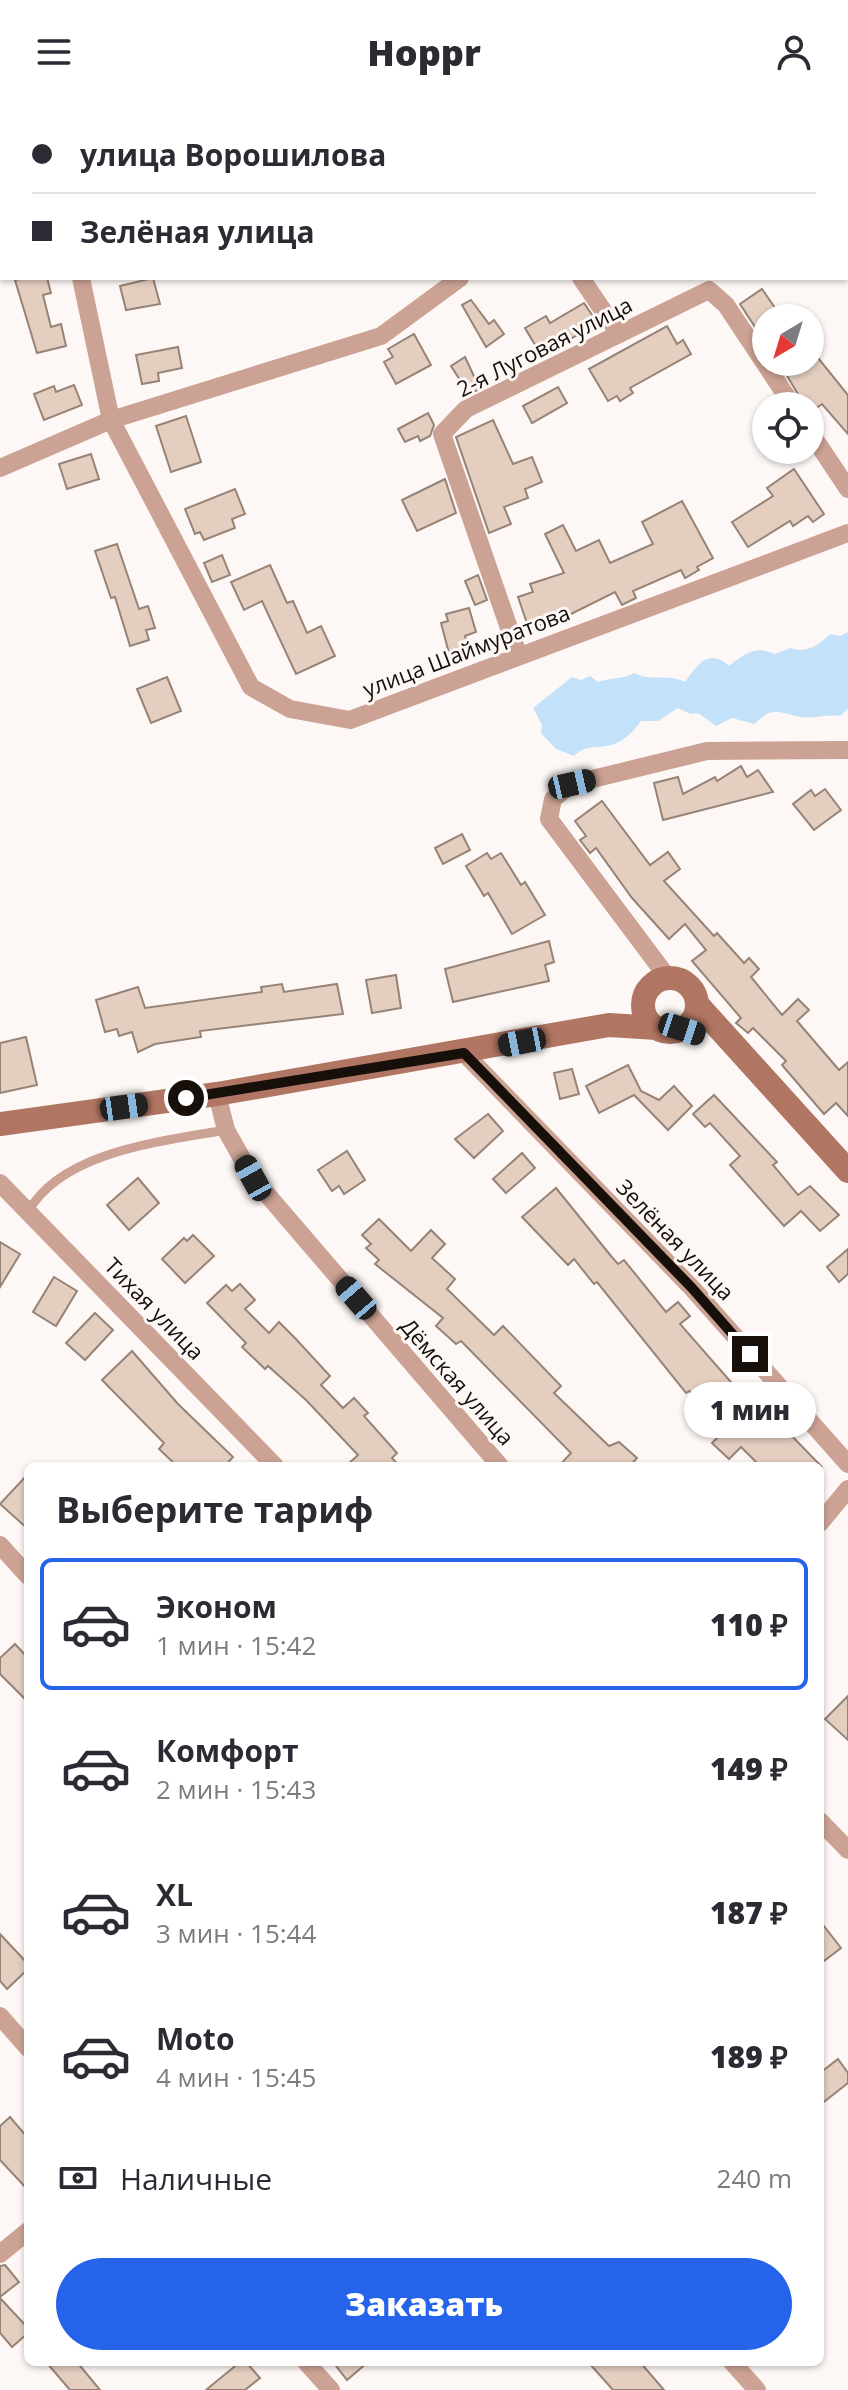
<!DOCTYPE html>
<html lang="ru">
<meta charset="utf-8">
<style>
:root{--surface:#fff;--page:#f7f7f7;--text:#2b2b33;--muted:#7c7c81;--line:#e1e1e2;--accent:#2563eb}
body{margin:0;font-family:"Open Sans",sans-serif;background:var(--page);color:var(--text);height:100vh;display:flex;flex-direction:column;font-size:30px;white-space:nowrap}
*{box-sizing:border-box;margin:0}
p{font-size:26px;color:var(--muted)}
.icon{flex:none;width:44px;height:44px;fill:none;stroke:currentColor;stroke-width:2;stroke-linecap:round;stroke-linejoin:round}
.map{position:relative;flex:1;overflow:hidden}
.drawer{position:absolute;left:24px;top:1358px;width:800px;height:904px;display:flex;flex-direction:column;background:var(--surface);border-radius:12px;box-shadow:0 2px 6px #0004}
.drawer>*{flex:none}
.hud{position:absolute;left:0px;top:0px;width:848px;height:176px;box-shadow:0 2px 6px #0004;display:grid;align-content:center;height:176px;padding:0 32px;background:var(--surface)}
.needle{width:52px;rotate:218deg}
.controls{position:absolute;left:752px;top:200px;display:grid;gap:16px}
.controls a{display:grid;place-items:center;width:72px;height:72px;border-radius:50%;background:var(--surface);box-shadow:0 2px 6px #0004;font-size:40px}
.end{position:absolute;width:36px;height:36px;margin:-18px;border:10px solid #160f0a;background:#fff;box-shadow:0 0 0 4px #fff}
.from{border-radius:50%}
.bubble{position:absolute;height:56px;border-radius:28px;background:var(--surface);box-shadow:0 2px 6px #0004;font-size:26px;font-weight:800;line-height:56px;text-align:center}
.car{position:absolute;width:24px;height:48px;margin:-24px -12px;border-radius:10px;box-shadow:0 0 6px 2px #0007;background:linear-gradient(#222 24%,#8ab4d8 0 40%,#222 0 76%,#8ab4d8 0 86%,#222 0)}
.hud b{display:flex;align-items:center;gap:28px;height:76px;font-size:30px}
.hud b+b{border-top:2px solid var(--line)}
.hud i{width:20px;height:20px;background:var(--text)}
ul{padding:0;list-style:none}
li{display:flex;align-items:center;gap:24px;height:132px;margin:0 16px 12px;padding:0 16px;border:4px solid transparent;border-radius:12px}
li div{flex:1}
li b{display:block;font-size:30px}
li em{font-style:normal;font-weight:800}
li.current{border-color:var(--accent)}
li>.icon{width:72px;height:72px;stroke-width:1.5}
h2{padding:0 32px;font-size:36px;line-height:96px}
.pay{display:flex;align-items:center;gap:20px;height:88px;padding:0 32px;font-size:30px}
.pay p{margin-inline-start:auto}
.action{display:flex;gap:16px;margin-top:auto;padding:16px 32px}
.action a{flex:1;height:92px;border-radius:48px;background:var(--accent);color:#fff;font-size:32px;font-weight:800;line-height:92px;text-align:center}
header{display:flex;justify-content:space-between;align-items:center;height:104px;padding:0 32px;background:var(--surface);font-size:36px;font-weight:800}
.map>svg:first-child{display:block}
</style>
<header><svg class="icon" aria-label="menu" viewBox="0 0 24 24"><path d="M4 6h16M4 12h16M4 18h16"/></svg>Hoppr<svg class="icon" aria-label="person" viewBox="0 0 24 24"><circle cx="12" cy="8" r="4"/><path d="M4 21q1-7 8-7t8 7"/></svg></header>
<div class="map">
<svg width="848" height="2286" viewBox="0 0 848 2286">
<rect width="100%" height="100%" fill="#fdf8f6"/>
<path fill="#c3e1f9" d="M848,528V605L840,612C827,610 813,615 801,613C776,609 776,601 754,620L732,614L716,622L698,609L690,610L678,604L658,617H641C612,657 593,633 574,652L556,645L541,629L542,621L533,604L572,573L581,576L590,572L598,578C611,573 622,576 634,569C650,578 668,569 685,578C698,560 709,544 729,562C745,550 754,541 775,550L791,544C807,550 820,540 830,530L840,532Z"/>
<g fill="#e3cebf" stroke="#978376" stroke-width="2">
<path d="M24,174H47L51,189L43,191L51,223L61,220L66,242L37,249L15,176Z"/>
<path d="M153,174L160,200L126,206L120,182Z"/>
<path d="M762,185L782,214H766V240L740,200Z"/>
<path d="M471,196L489,220L494,216L504,230L486,243L462,201Z"/>
<path d="M584,199L598,220L541,251L525,224L546,212L550,219Z"/>
<path d="M667,222L677,240L683,236L691,250L630,284L633,289L620,297L617,292L608,297L589,265Z"/>
<path d="M414,230L431,261L396,280L384,258L393,253L388,245Z"/>
<path d="M178,243L182,264L158,269L159,277L142,280L136,251Z"/>
<path d="M810,244L848,291V330L822,300L810,309V302H805L786,270L789,268L782,258H810Z"/>
<path d="M465,253L480,285L469,290L451,262Z"/>
<path d="M74,281L82,301L44,316L34,290L54,282L56,288Z"/>
<path d="M558,283L567,299L532,319L523,302Z"/>
<path d="M428,309L434,321L430,332L420,337L418,332L405,338L398,325Z"/>
<path d="M186,312L201,358L171,368L156,322Z"/>
<path d="M493,316L513,360L532,353L542,378L525,385L528,394L504,403L511,420L489,429L456,333Z"/>
<path d="M91,350L99,375L67,385L59,360Z"/>
<path d="M794,365L824,410L813,418L808,412L793,422L790,417L748,443L732,418L773,392L767,384Z"/>
<path d="M445,375L456,409L417,427L402,396Z"/>
<path d="M235,385L245,410L232,415L235,424L204,436L200,428L195,430L185,405Z"/>
<path d="M682,397L713,454L697,463L699,466L685,474L681,466L633,487L636,494L622,501L615,488L567,512L529,525L518,493L533,488L530,480L564,469L545,430L563,421L576,447L599,436L610,459L653,440L642,418Z"/>
<path d="M117,440L139,505L148,502L155,524L146,526L149,536L130,542L115,493L111,494L95,447Z"/>
<path d="M222,451L230,471L212,478L204,459Z"/>
<path d="M270,461L287,499L293,497L307,529L321,522L335,552L296,570L262,497L244,506L231,478Z"/>
<path d="M478,471L487,496L475,501L465,477Z"/>
<path d="M469,504L476,528L465,532L470,552L451,557L441,519L448,517L446,510Z"/>
<path d="M167,573L181,607L151,619L137,585Z"/>
<path d="M741,662L747,673L758,666L773,688L663,716L654,679L678,673L683,690L715,673L717,677Z"/>
<path d="M825,685L841,706L814,726L793,700L811,686L815,692Z"/>
<path d="M602,697L650,761L668,748L680,765L664,777L714,832L717,829L744,859L749,854L759,865L751,873L782,911L798,895L809,906L797,917L839,966L848,958V1012L836,999L824,1010L782,961L786,957L753,924L748,929L736,919L741,914L692,857L706,846L685,820L669,835L632,794L596,744L590,749L580,736L586,732L575,717Z"/>
<path d="M462,730L470,746L443,760L435,744Z"/>
<path d="M487,749L491,755L501,749L521,781L525,778L545,811L512,830L488,789L484,792L466,762Z"/>
<path d="M549,837L554,858L545,861L549,877L453,898L445,865Z"/>
<path d="M396,871L401,904L372,909L366,876Z"/>
<path d="M282,880L284,888L337,880L343,910L200,927L201,933L155,940L138,948L132,928L119,932L117,925L105,928L96,896L138,883L145,904L262,888L261,883Z"/>
<path d="M26,933L37,981L0,989V939Z"/>
<path d="M628,961L641,987L659,996L674,982L692,1002L668,1026L634,991L599,1009L586,982Z"/>
<path d="M572,965L579,990L560,995L554,969Z"/>
<path d="M714,991L777,1058L773,1061L798,1091L810,1082L839,1111L820,1127L801,1107L784,1122L730,1061L740,1052L710,1019L705,1023L693,1010Z"/>
<path d="M488,1010L503,1027L474,1054L455,1035Z"/>
<path d="M347,1047L365,1076L344,1090L339,1082L332,1087L318,1066Z"/>
<path d="M522,1049L535,1064L506,1089L493,1075Z"/>
<path d="M138,1074L159,1099L129,1126L107,1101Z"/>
<path d="M556,1084L611,1152L618,1160L624,1156L666,1208L678,1198L690,1212L680,1220L744,1293L757,1280L768,1291L754,1305L781,1331L786,1326L821,1362H760L741,1343L729,1355L712,1339L728,1323L689,1287L686,1289L597,1178L594,1180L574,1155L568,1161L522,1113Z"/>
<path d="M379,1115L411,1147L431,1126L445,1140L432,1154L455,1175L447,1185L494,1231L503,1222L561,1282L554,1289L609,1342L619,1338L637,1354L630,1362H559L571,1349L461,1237L456,1240L436,1222L443,1214L375,1160L379,1156L366,1144L371,1140L362,1131Z"/>
<path d="M193,1131L214,1152L185,1179L162,1155L184,1134L187,1137Z"/>
<path d="M0,1138L20,1150L0,1183Z"/>
<path d="M848,1145V1170L839,1178L827,1163Z"/>
<path d="M54,1173L77,1187L56,1222L33,1208Z"/>
<path d="M240,1180L255,1196L245,1205L269,1229L279,1218L295,1234L330,1272L321,1281L343,1304L354,1294L368,1309L364,1312L397,1349L392,1354L399,1362H346L358,1351L306,1296L268,1262L265,1265L242,1243L246,1239L207,1199L226,1181L232,1187Z"/>
<path d="M95,1209L113,1226L85,1256L66,1239Z"/>
<path d="M132,1247L178,1300L233,1353L225,1362H177L159,1345L164,1339L102,1276Z"/>
<path d="M28,1370V1425L0,1400Z"/>
<path d="M15,1540L28,1554V1598L0,1570V1554Z"/>
<path d="M848,1592V1636L825,1615Z"/>
<path d="M820,1817L841,1844L820,1860Z"/>
<path d="M0,1830L28,1860V1865L7,1885L0,1877Z"/>
<path d="M838,1955L848,1969V1979L820,2001V1969Z"/>
<path d="M10,2013L28,2034V2086L0,2056V2022Z"/>
<path d="M5,2161L19,2178L0,2193V2162Z"/>
<path d="M0,2194L28,2224V2229L12,2243L0,2229Z"/>
<path d="M46,2258H77L100,2286H70Z"/>
<path d="M240,2258H246L260,2274L245,2286H206Z"/>
<path d="M333,2258H368L347,2276Z"/>
<path d="M588,2258H640L664,2286H613Z"/>
</g>
<g fill="none" stroke-linecap="round" stroke-linejoin="round">
<path stroke="#cba294" stroke-width="9" d="M28,1108C62,1047 163,1037 226,1026"/>
<g stroke="#cba294" stroke-width="18">
<path d="M43,0L44,2"/>
<path d="M846,9H848"/>
<path d="M81,174L111,316L251,583L290,605L350,616L848,429"/>
<path d="M581,174L619,230"/>
<path d="M810,328L848,385"/>
<path d="M0,364L111,316L381,232L460,174"/>
<path d="M518,550L442,330L466,305L709,186L726,201L793,302"/>
<path d="M668,874L549,715L553,695L572,680L707,647L848,646"/>
<path d="M464,949L692,1184L848,1360"/>
<path d="M217,990L226,1026L253,1074L500,1362"/>
<path d="M0,1079L275,1362"/>
<path d="M820,1419L848,1385"/>
<path d="M0,1441L28,1472"/>
<path d="M820,1717L848,1746"/>
<path d="M0,1912L28,1944"/>
<path d="M0,2150L28,2127"/>
<path d="M306,2258L331,2286"/>
<path d="M732,2258L757,2286"/>
</g>
<g stroke="#b17663" stroke-width="24">
<circle cx="670" cy="901" r="27"/>
<path d="M697,900L848,1067"/>
<path d="M0,1020L217,990L609,921L657,924"/>
</g>
</g>
<g fill="none" stroke-linecap="round" stroke-linejoin="round">
<path stroke="#160f0a" stroke-width="10" d="M186,994L464,949L692,1184L750,1250"/>
</g>
<g text-anchor="middle" dominant-baseline="central" stroke-width="6" stroke-linejoin="round" paint-order="stroke">
<g font-size="22" fill="#160f0a" stroke="#fdf8f6">
<text transform="translate(544 242) rotate(-27)">2-я Луговая улица</text>
<text transform="translate(466 546) rotate(-21)">улица Шаймуратова</text>
<text transform="translate(676 1135) rotate(46)">Зелёная улица</text>
<text transform="translate(155 1204) rotate(46)">Тихая улица</text>
<text transform="translate(458 1277) rotate(49)">Дёмская улица</text>
</g>
</g>
</svg>
<div class="controls">
<a><svg class="needle" viewBox="-14 -14 28 28"><path d="M0-13l5 13h-10z" fill="#e53935"/><path d="M0 13l5-13h-10z" fill="#7c7c81"/></svg></a>
<a><svg class="icon" aria-label="locate" viewBox="0 0 24 24"><circle cx="12" cy="12" r="6"/><path d="M12 2v4M12 18v4M2 12h4M18 12h4"/></svg></a>
</div>
<i class="end from" style="left:186px;top:994px"></i>
<i class="end" style="left:750px;top:1250px"></i>
<div class="bubble" style="left:684px;top:1278px;width:132px">1 мин</div>
<i class="car" style="left:572px;top:680px;rotate:77deg"></i>
<i class="car" style="left:682px;top:925px;rotate:108deg"></i>
<i class="car" style="left:522px;top:938px;rotate:259deg"></i>
<i class="car" style="left:124px;top:1003px;rotate:82deg"></i>
<i class="car" style="left:253px;top:1074px;rotate:331deg"></i>
<i class="car" style="left:356px;top:1194px;rotate:319deg"></i>
<div class="hud">
<b><i class="from"></i>улица Ворошилова</b>
<b><i></i>Зелёная улица</b>
</div>
<section class="drawer">
<h2>Выберите тариф</h2>
<ul>
<li class="current"><svg class="icon" aria-label="car" viewBox="0 0 24 24"><path d="M5 17H2v-5l4-1 3-4h7l3 4 3 1v5h-3M9 17h6M6 11h13"/><circle cx="7" cy="17" r="2"/><circle cx="17" cy="17" r="2"/></svg><div><b>Эконом</b><p>1 мин · 15:42</p></div><em>110 ₽</em></li>
<li><svg class="icon" aria-label="car" viewBox="0 0 24 24"><path d="M5 17H2v-5l4-1 3-4h7l3 4 3 1v5h-3M9 17h6M6 11h13"/><circle cx="7" cy="17" r="2"/><circle cx="17" cy="17" r="2"/></svg><div><b>Комфорт</b><p>2 мин · 15:43</p></div><em>149 ₽</em></li>
<li><svg class="icon" aria-label="car" viewBox="0 0 24 24"><path d="M5 17H2v-5l4-1 3-4h7l3 4 3 1v5h-3M9 17h6M6 11h13"/><circle cx="7" cy="17" r="2"/><circle cx="17" cy="17" r="2"/></svg><div><b>XL</b><p>3 мин · 15:44</p></div><em>187 ₽</em></li>
<li><svg class="icon" aria-label="car" viewBox="0 0 24 24"><path d="M5 17H2v-5l4-1 3-4h7l3 4 3 1v5h-3M9 17h6M6 11h13"/><circle cx="7" cy="17" r="2"/><circle cx="17" cy="17" r="2"/></svg><div><b>Moto</b><p>4 мин · 15:45</p></div><em>189 ₽</em></li>
</ul>
<div class="pay"><svg class="icon" aria-label="cash" viewBox="0 0 24 24"><path d="M3 7h18v10H3z"/><circle cx="12" cy="12" r="2"/></svg>Наличные<p>240 m</p></div>
<div class="action"><a>Заказать</a></div>
</section>
</div>
